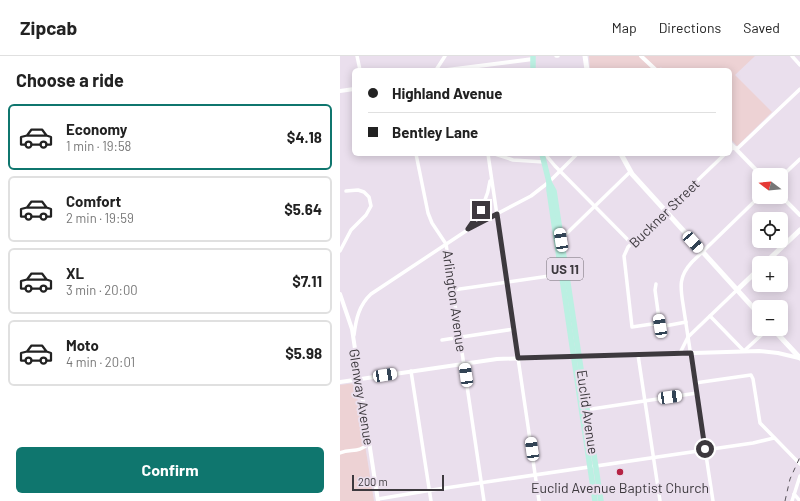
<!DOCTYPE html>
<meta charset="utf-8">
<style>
:root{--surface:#fff;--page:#f2f2f2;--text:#222;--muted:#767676;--line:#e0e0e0;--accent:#0f766e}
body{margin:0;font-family:Barlow,sans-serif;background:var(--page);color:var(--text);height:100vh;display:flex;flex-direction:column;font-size:15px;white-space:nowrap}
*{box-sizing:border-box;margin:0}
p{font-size:13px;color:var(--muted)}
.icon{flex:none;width:22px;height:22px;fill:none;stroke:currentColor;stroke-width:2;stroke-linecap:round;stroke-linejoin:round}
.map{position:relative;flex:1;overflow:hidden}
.details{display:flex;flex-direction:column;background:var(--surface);width:340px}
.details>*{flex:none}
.top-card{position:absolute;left:12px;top:12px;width:380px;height:88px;border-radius:6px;box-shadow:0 2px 10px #0003;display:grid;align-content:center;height:88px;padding:0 16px;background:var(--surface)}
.needle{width:26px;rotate:286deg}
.tools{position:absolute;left:412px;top:112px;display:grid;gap:8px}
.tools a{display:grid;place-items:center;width:36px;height:36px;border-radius:6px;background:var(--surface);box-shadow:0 2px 10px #0003;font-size:20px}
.scale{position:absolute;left:12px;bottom:10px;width:92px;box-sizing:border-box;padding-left:4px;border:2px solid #3d393e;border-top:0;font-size:11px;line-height:14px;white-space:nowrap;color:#3d393e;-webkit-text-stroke:3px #eadfed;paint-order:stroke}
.end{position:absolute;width:18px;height:18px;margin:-9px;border:5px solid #3d393e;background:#fff;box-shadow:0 0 0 2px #fff}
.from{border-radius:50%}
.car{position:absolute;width:12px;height:24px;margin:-12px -6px;border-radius:5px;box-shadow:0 0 3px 1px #0007;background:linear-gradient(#fff 24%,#345 0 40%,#fff 0 76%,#345 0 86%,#fff 0)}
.top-card b{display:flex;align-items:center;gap:14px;height:38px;font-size:15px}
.top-card b+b{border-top:1px solid var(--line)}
.top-card i{width:10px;height:10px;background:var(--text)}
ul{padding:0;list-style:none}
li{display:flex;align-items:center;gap:12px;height:66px;margin:0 8px 6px;padding:0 8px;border:2px solid var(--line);border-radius:6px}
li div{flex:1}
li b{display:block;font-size:15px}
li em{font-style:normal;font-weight:700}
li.active{border-color:var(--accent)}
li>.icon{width:36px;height:36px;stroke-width:1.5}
h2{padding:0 16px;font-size:18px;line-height:48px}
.cta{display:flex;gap:8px;margin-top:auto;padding:8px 16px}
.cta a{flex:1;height:46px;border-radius:6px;background:var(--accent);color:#fff;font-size:16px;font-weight:700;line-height:46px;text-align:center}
header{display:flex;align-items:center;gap:24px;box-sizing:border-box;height:56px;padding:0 20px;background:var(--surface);border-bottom:1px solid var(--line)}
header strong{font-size:19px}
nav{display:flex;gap:22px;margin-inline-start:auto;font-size:14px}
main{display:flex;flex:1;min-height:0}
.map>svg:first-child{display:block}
</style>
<header>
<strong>Zipcab</strong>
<nav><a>Map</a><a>Directions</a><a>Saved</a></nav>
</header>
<main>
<section class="details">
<h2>Choose a ride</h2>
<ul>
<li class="active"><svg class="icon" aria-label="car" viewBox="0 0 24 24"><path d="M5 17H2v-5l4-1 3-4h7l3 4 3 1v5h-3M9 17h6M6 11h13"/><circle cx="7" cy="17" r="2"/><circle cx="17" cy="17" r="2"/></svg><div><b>Economy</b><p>1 min · 19:58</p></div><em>$4.18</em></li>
<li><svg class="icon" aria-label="car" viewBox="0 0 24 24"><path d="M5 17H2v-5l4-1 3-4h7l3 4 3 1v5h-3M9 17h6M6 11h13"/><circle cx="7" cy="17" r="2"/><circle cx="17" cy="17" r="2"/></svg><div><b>Comfort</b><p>2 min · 19:59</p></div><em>$5.64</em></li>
<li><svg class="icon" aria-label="car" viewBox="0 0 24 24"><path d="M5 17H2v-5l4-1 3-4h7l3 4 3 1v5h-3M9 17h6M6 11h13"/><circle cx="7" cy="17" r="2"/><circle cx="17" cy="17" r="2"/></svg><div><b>XL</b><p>3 min · 20:00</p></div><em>$7.11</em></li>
<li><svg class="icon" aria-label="car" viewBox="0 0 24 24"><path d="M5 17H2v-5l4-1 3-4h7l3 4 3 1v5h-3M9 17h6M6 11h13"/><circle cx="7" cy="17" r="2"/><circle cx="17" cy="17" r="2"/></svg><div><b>Moto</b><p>4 min · 20:01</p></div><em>$5.98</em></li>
</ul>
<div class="cta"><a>Confirm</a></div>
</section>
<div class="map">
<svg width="460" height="445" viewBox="0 0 460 445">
<rect width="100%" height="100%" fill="#eadfed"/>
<g fill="#edd2d4">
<path d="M249,0H415L395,19L432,56L397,90L390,82V14H323L321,11L318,14H250Z"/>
<path d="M15,327L34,445H0V329Z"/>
</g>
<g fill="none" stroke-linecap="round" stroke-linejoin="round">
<g stroke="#fff" stroke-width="3.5">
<path d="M17,0L20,14"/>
<path d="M216,0H218"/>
<path d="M452,0L460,9"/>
<path d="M96,14L105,0"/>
<path d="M390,94L393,92H398L460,33"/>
<path d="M76,98L88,157L92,167L106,188L144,445"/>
<path d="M148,98L199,445"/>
<path d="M155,98L173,104L204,106"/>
<path d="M205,98L215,110L291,187"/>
<path d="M441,121L460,103"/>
<path d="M130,170C140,157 148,142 150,125"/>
<path d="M221,183L290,116"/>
<path d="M0,195L11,174L26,159L31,150L29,141L24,136L18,134L6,135"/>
<path d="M316,228L315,234L320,270"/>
<path d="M113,234L223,218"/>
<path d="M370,260L404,295L428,273"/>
<path d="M346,266L325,270L312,268L292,271L284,200L288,191L385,98"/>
<path d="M14,279C16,263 19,249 31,238L132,171L191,140L209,126L237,98"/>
<path d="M102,284L174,273"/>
<path d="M340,297L348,281L397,234"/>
<path d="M298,299L320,445"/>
<path d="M71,315L91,445"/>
<path d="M355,327L411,319L413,323L420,367L460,408"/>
<path d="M245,354L357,337"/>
<path d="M0,397C12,392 17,398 30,387"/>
<path d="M454,438L460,445"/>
<path d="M38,443L92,434L413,387L434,382"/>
<path d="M373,445L343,248C340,230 339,220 352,206L419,141"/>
<path d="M452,445L460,420"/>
</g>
<g stroke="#fff" stroke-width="4">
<path d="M301,0L316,14"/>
<path d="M107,14L193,3"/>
<path d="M0,35L14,33"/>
<path d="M390,87L421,119"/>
<path d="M441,140L460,159"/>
<path d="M0,238L12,273L38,445"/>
<path d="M0,326L157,303L419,295L438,297L459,302"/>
</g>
<g stroke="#fff" stroke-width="5">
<path d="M245,0L247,14"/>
<path d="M281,98L292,118L419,258"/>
<path d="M425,207L460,174"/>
<path d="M397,234L419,213"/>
<path d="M433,273L460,302"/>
</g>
<g stroke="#bbf0e2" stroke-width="5.5">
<path d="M193,14V0"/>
<path d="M202,98L209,126L214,135L261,445"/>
<path d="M209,126V134L255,445"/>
</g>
<path stroke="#58535a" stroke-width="1" stroke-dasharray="5 5" stroke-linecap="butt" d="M445,445L450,423L460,401"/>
</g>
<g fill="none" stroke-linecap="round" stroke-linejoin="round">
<path stroke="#3d393e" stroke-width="5" d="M141,154L128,173L157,158L178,302L351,297L365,393"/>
</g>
<circle fill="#b52344" stroke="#eadfed" stroke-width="1.5" cx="280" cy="416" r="4"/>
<g text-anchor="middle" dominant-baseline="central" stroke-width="4" stroke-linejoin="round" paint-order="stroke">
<rect fill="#eadfed" stroke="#716b72" stroke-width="1" x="207" y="202" width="36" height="22" rx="3"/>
<g font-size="13" font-weight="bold" fill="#3d393e">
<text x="225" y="213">US 11</text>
</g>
<g font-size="14" fill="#3d393e" stroke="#eadfed">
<text transform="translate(324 157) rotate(-44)">Buckner Street</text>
<text transform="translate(115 245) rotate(82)">Arlington Avenue</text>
<text transform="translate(22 341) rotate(81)">Glenway Avenue</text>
<text transform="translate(248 356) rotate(82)">Euclid Avenue</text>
</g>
<g font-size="14" fill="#3d393e" stroke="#eadfed">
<text x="280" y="431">Euclid Avenue Baptist Church</text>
</g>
</g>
</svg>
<div class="tools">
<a><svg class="needle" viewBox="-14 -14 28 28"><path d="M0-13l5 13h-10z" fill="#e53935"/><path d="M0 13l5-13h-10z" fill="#767676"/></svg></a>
<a><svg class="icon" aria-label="locate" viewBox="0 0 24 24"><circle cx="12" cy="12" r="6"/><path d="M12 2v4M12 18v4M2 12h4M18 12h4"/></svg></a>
<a>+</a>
<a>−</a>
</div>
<div class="scale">200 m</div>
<i class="end from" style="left:365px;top:393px"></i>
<i class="end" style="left:141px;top:154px"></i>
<i class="car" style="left:221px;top:184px;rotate:351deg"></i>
<i class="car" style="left:353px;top:186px;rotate:138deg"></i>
<i class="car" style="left:320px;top:270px;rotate:351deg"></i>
<i class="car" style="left:45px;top:319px;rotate:81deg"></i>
<i class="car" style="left:126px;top:319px;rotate:352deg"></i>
<i class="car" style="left:330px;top:341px;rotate:82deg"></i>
<i class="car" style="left:192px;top:393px;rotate:352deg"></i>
<div class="top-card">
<b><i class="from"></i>Highland Avenue</b>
<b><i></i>Bentley Lane</b>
</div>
</div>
</main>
